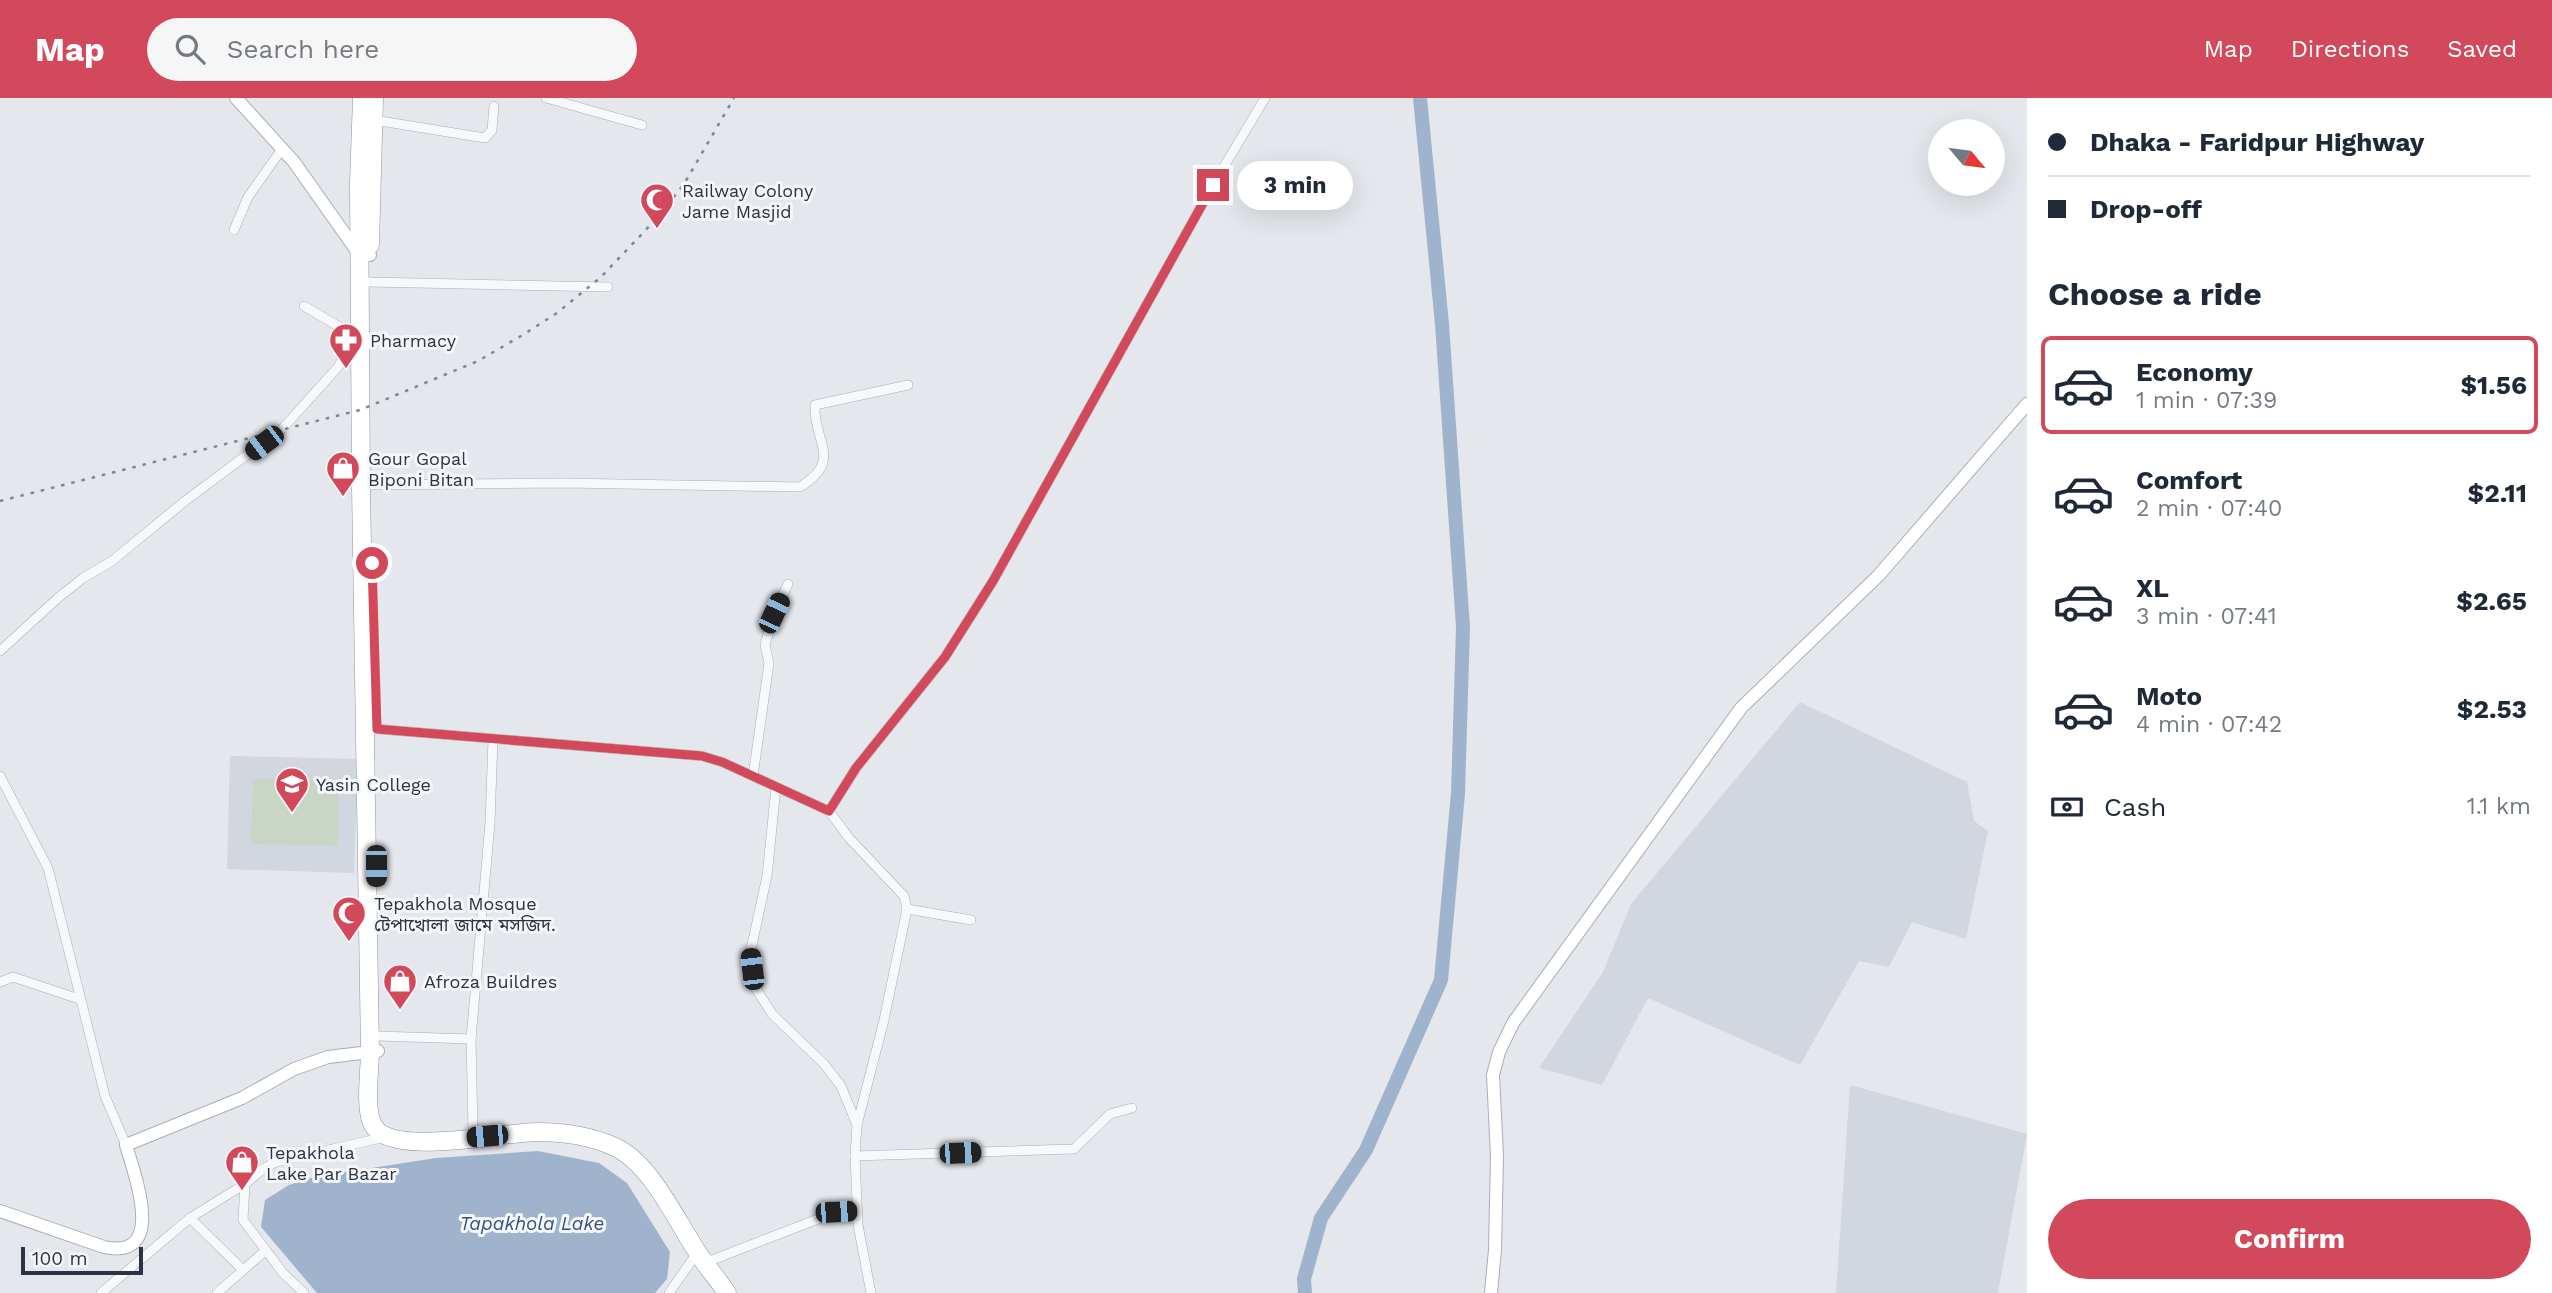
<!DOCTYPE html>
<meta charset="utf-8">
<style>
:root{--surface:#fff;--page:#f6f6f7;--text:#1f2937;--muted:#747a83;--line:#e0e1e3;--accent:#d1495b}
body{margin:0;font-family:"Work Sans","Noto Sans Bengali",sans-serif;background:var(--page);color:var(--text);height:100vh;display:flex;flex-direction:column;font-size:26px;white-space:nowrap}
*{box-sizing:border-box;margin:0}
p{font-size:23px;color:var(--muted)}
.icon{flex:none;width:38px;height:38px;fill:none;stroke:currentColor;stroke-width:2;stroke-linecap:round;stroke-linejoin:round}
.map{position:relative;flex:1;overflow:hidden}
.panel{display:flex;flex-direction:column;background:var(--surface);width:525px}
.panel>*{flex:none}
.banner{display:grid;align-content:center;height:154px;padding:0 21px;background:var(--surface)}
.needle{width:46px;rotate:119deg}
.buttons{position:absolute;left:1928px;top:21px;display:grid;gap:14px}
.buttons a{display:grid;place-items:center;width:77px;height:77px;border-radius:50%;background:var(--surface);box-shadow:0 7px 28px #0002;font-size:35px}
.scale{position:absolute;left:21px;bottom:18px;width:122px;box-sizing:border-box;padding-left:7px;border:4px solid #2b3445;border-top:0;font-size:19px;line-height:24px;white-space:nowrap;color:#2b3445;-webkit-text-stroke:5px #f4f6f9;paint-order:stroke}
.end{position:absolute;width:32px;height:32px;margin:-16px;border:9px solid #d1495b;background:#fff;box-shadow:0 0 0 4px #fff}
.from{border-radius:50%}
.bubble{position:absolute;height:49px;border-radius:24px;background:var(--surface);box-shadow:0 7px 28px #0002;font-size:23px;font-weight:700;line-height:49px;text-align:center}
.car{position:absolute;width:21px;height:42px;margin:-21px -10px;border-radius:9px;box-shadow:0 0 5px 2px #0007;background:linear-gradient(#222 24%,#8ab4d8 0 40%,#222 0 76%,#8ab4d8 0 86%,#222 0)}
.banner b{display:flex;align-items:center;gap:24px;height:66px;font-size:26px}
.banner b+b{border-top:2px solid var(--line)}
.banner i{width:18px;height:18px;background:var(--text)}
ul{padding:0;list-style:none}
li{display:flex;align-items:center;gap:21px;height:98px;margin:0 14px 10px;padding:0 7px;border:4px solid transparent;border-radius:10px}
li div{flex:1}
li b{display:block;font-size:26px}
li em{font-style:normal;font-weight:700}
li.on{border-color:var(--accent)}
li>.icon{width:63px;height:63px;stroke-width:1.5}
h2{padding:0 21px;font-size:32px;line-height:84px}
.pay{display:flex;align-items:center;gap:18px;height:77px;padding:0 21px;font-size:26px}
.pay p{margin-inline-start:auto}
.action{display:flex;gap:14px;margin-top:auto;padding:14px 21px}
.action a{flex:1;height:80px;border-radius:42px;background:var(--accent);color:#fff;font-size:28px;font-weight:700;line-height:80px;text-align:center}
header{display:flex;align-items:center;gap:42px;box-sizing:border-box;height:98px;padding:0 35px;background:var(--accent);color:#fff}
header strong{font-size:33px}
nav{display:flex;gap:38px;margin-inline-start:auto;font-size:24px}
.search{width:490px;height:63px;background:var(--page);display:flex;align-items:center;gap:18px;box-sizing:border-box;padding:0 24px;border-radius:38px;color:var(--muted);font-size:26px}
main{display:flex;flex:1;min-height:0}
.map>svg:first-child{display:block}
</style>
<header>
<strong>Map</strong>
<div class="search"><svg class="icon" aria-label="search" viewBox="0 0 24 24"><circle cx="10" cy="10" r="6"/><path d="M15 15l6 6"/></svg>Search here</div>
<nav><a>Map</a><a>Directions</a><a>Saved</a></nav>
</header>
<main>
<div class="map">
<svg width="2027" height="1195" viewBox="0 0 2027 1195">
<rect width="100%" height="100%" fill="#e4e7ec"/>
<g fill="#d2d6de">
<path d="M1800,604L1967,684L1974,723L1988,733L1966,841L1912,824L1889,869L1859,863L1800,967L1648,900L1602,987L1539,970L1603,874L1631,806Z"/>
<path d="M230,658L358,661L354,775L227,771Z"/>
<path d="M1850,987L2027,1036L1998,1195H1836Z"/>
</g>
<path fill="#c9d6c5" d="M253,681L339,682L338,748L251,746Z"/>
<path fill="#9fb4cc" d="M538,1053L599,1065L627,1085L670,1154L667,1181L655,1195H317L261,1129L265,1102L289,1087L314,1079L436,1060Z"/>
<g fill="none" stroke-linecap="round" stroke-linejoin="round">
<path stroke="#9fb4cc" stroke-width="14" d="M1305,1195L1304,1181L1321,1120L1366,1052L1441,882L1458,695L1463,529L1442,226L1420,0"/>
<g stroke="#a9aeb7" stroke-width="10">
<g id="street">
<path d="M546,0L642,27"/>
<path d="M374,22L485,40L492,32L494,8"/>
<path d="M234,132L248,99L282,51"/>
<path d="M369,184L608,189"/>
<path d="M304,208L355,238"/>
<path d="M371,387L565,385L800,389C844,362 813,344 815,307L908,287"/>
<path d="M0,553L59,499L83,480L112,463L185,403L283,330L338,269L356,235"/>
<path d="M366,633L377,631L702,658L722,664L829,713L849,740L904,798L907,811L884,922L857,1027L855,1058L858,1127L871,1195"/>
<path d="M0,678L48,770L105,998L126,1047"/>
<path d="M753,678L769,565L765,547L774,515L788,486"/>
<path d="M776,689L767,778L750,856L755,889L772,916L824,966L841,988L857,1027"/>
<path d="M829,713L856,670L945,559L993,483L1213,87L1265,0"/>
<path d="M907,811L971,822"/>
<path d="M0,884L13,879L79,901"/>
<path d="M378,938L471,941"/>
<path d="M473,1032L471,941L490,725L493,641"/>
<path d="M855,1058L1074,1051L1110,1016L1132,1010"/>
<path d="M190,1120L243,1172"/>
<path d="M712,1162L836,1114L857,1112"/>
<path d="M101,1195L190,1120L245,1086"/>
<path d="M217,1195L265,1153"/>
<path d="M304,1195L283,1175L243,1122L245,1086L264,1070L276,1064L385,1039"/>
<path d="M669,1195L697,1155"/>
</g>
</g>
<g stroke="#a9aeb7" stroke-width="14">
<g id="secondary">
<path d="M236,0L294,64L359,156L370,157"/>
<path d="M0,1113L104,1149C168,1163 134,1076 126,1047L242,1000L294,971L328,959L378,953"/>
<path d="M1491,1195L1495,1152L1497,1058L1493,977L1499,954L1513,925L1741,610L1879,477L2027,306"/>
</g>
</g>
<g stroke="#8b94a3" stroke-width="19">
<g id="highway">
<path d="M362,0L359,85L361,388L370,953C370,972 364,1011 373,1027C390,1060 503,1034 537,1034C562,1034 591,1038 615,1049C650,1065 675,1120 696,1152C705,1167 717,1180 727,1195"/>
<path d="M370,147L374,0"/>
</g>
</g>
<use href="#street" stroke="#f7f8fa" stroke-width="9"/>
<use href="#secondary" stroke="#fff" stroke-width="12"/>
<use href="#highway" stroke="#fff" stroke-width="18"/>
<path stroke="#7d8696" stroke-width="2.5" stroke-dasharray="3.5 7" stroke-linecap="butt" d="M0,403L360,312L478,263L521,238L557,215L601,179L659,118L684,86L734,0"/>
</g>
<g fill="none" stroke-linecap="round" stroke-linejoin="round">
<path stroke="#d1495b" stroke-width="9" d="M372,465L377,631L702,658L722,664L829,713L856,670L945,559L993,483L1213,87"/>
</g>
<defs>
<g id="mosque-pin" transform="scale(1.75)"><path d="M0 17L-7.5 6A9.5 9.5 0 1 1 7.5 6Z" fill="#d1495b" stroke="#f4f6f9"/><path d="M3.5-4.9A6 6 0 1 0 3.5 4.9A5 5 0 1 1 3.5-4.9Z" fill="#fff"/></g>
<g id="pharmacy-pin" transform="scale(1.75)"><path d="M0 17L-7.5 6A9.5 9.5 0 1 1 7.5 6Z" fill="#d1495b" stroke="#f4f6f9"/><path d="M-2-6h4v4h4v4h-4v4h-4v-4h-4v-4h4Z" fill="#fff"/></g>
<g id="shop-pin" transform="scale(1.75)"><path d="M0 17L-7.5 6A9.5 9.5 0 1 1 7.5 6Z" fill="#d1495b" stroke="#f4f6f9"/><path d="M-5-2.5h2.3a2.7 3.5 0 0 1 5.4 0H5L5.5 6h-11ZM-1.5-2.5h3a1.5 2.3 0 0 0-3 0Z" fill="#fff"/></g>
<g id="university-pin" transform="scale(1.75)"><path d="M0 17L-7.5 6A9.5 9.5 0 1 1 7.5 6Z" fill="#d1495b" stroke="#f4f6f9"/><path d="M0-5L7-2L0 1L-7-2ZM-4 1L0 2.5L4 1V4Q0 6-4 4Z" fill="#fff"/></g>
</defs>
<g fill-rule="evenodd">
<use href="#mosque-pin" x="657" y="102"/>
<use href="#pharmacy-pin" x="346" y="242"/>
<use href="#shop-pin" x="343" y="370"/>
<use href="#university-pin" x="292" y="686"/>
<use href="#mosque-pin" x="349" y="815"/>
<use href="#shop-pin" x="400" y="883"/>
<use href="#shop-pin" x="242" y="1064"/>
</g>
<g text-anchor="middle" dominant-baseline="central" stroke-width="6" stroke-linejoin="round" paint-order="stroke">
<g font-size="18" fill="#2b3445" stroke="#f4f6f9" text-anchor="start">
<text x="682" y="92">Railway Colony<tspan x="682" dy="21">Jame Masjid</tspan></text>
<text x="370" y="242">Pharmacy</text>
<text x="368" y="360">Gour Gopal<tspan x="368" dy="21">Biponi Bitan</tspan></text>
<text x="316" y="686">Yasin College</text>
<text x="374" y="805">Tepakhola Mosque<tspan x="374" dy="21">টেপাখোলা জামে মসজিদ.</tspan></text>
<text x="424" y="883">Afroza Buildres</text>
<text x="266" y="1054">Tepakhola<tspan x="266" dy="21">Lake Par Bazar</tspan></text>
</g>
<g font-size="19" font-style="italic" fill="#34527a" stroke="#f4f6f9">
<text x="532" y="1125">Tapakhola Lake</text>
</g>
</g>
</svg>
<div class="buttons">
<a><svg class="needle" viewBox="-14 -14 28 28"><path d="M0-13l5 13h-10z" fill="#e53935"/><path d="M0 13l5-13h-10z" fill="#747a83"/></svg></a>
</div>
<div class="scale">100 m</div>
<i class="end from" style="left:372px;top:465px"></i>
<i class="end" style="left:1213px;top:87px"></i>
<div class="bubble" style="left:1237px;top:63px;width:116px">3 min</div>
<i class="car" style="left:264px;top:345px;rotate:233deg"></i>
<i class="car" style="left:774px;top:515px;rotate:25deg"></i>
<i class="car" style="left:376px;top:768px;rotate:180deg"></i>
<i class="car" style="left:752px;top:871px;rotate:353deg"></i>
<i class="car" style="left:487px;top:1038px;rotate:265deg"></i>
<i class="car" style="left:960px;top:1055px;rotate:88deg"></i>
<i class="car" style="left:836px;top:1114px;rotate:87deg"></i>
</div>
<section class="panel">
<div class="banner">
<b><i class="from"></i>Dhaka - Faridpur Highway</b>
<b><i></i>Drop-off</b>
</div>
<h2>Choose a ride</h2>
<ul>
<li class="on"><svg class="icon" aria-label="car" viewBox="0 0 24 24"><path d="M5 17H2v-5l4-1 3-4h7l3 4 3 1v5h-3M9 17h6M6 11h13"/><circle cx="7" cy="17" r="2"/><circle cx="17" cy="17" r="2"/></svg><div><b>Economy</b><p>1 min · 07:39</p></div><em>$1.56</em></li>
<li><svg class="icon" aria-label="car" viewBox="0 0 24 24"><path d="M5 17H2v-5l4-1 3-4h7l3 4 3 1v5h-3M9 17h6M6 11h13"/><circle cx="7" cy="17" r="2"/><circle cx="17" cy="17" r="2"/></svg><div><b>Comfort</b><p>2 min · 07:40</p></div><em>$2.11</em></li>
<li><svg class="icon" aria-label="car" viewBox="0 0 24 24"><path d="M5 17H2v-5l4-1 3-4h7l3 4 3 1v5h-3M9 17h6M6 11h13"/><circle cx="7" cy="17" r="2"/><circle cx="17" cy="17" r="2"/></svg><div><b>XL</b><p>3 min · 07:41</p></div><em>$2.65</em></li>
<li><svg class="icon" aria-label="car" viewBox="0 0 24 24"><path d="M5 17H2v-5l4-1 3-4h7l3 4 3 1v5h-3M9 17h6M6 11h13"/><circle cx="7" cy="17" r="2"/><circle cx="17" cy="17" r="2"/></svg><div><b>Moto</b><p>4 min · 07:42</p></div><em>$2.53</em></li>
</ul>
<div class="pay"><svg class="icon" aria-label="cash" viewBox="0 0 24 24"><path d="M3 7h18v10H3z"/><circle cx="12" cy="12" r="2"/></svg>Cash<p>1.1 km</p></div>
<div class="action"><a>Confirm</a></div>
</section>
</main>
